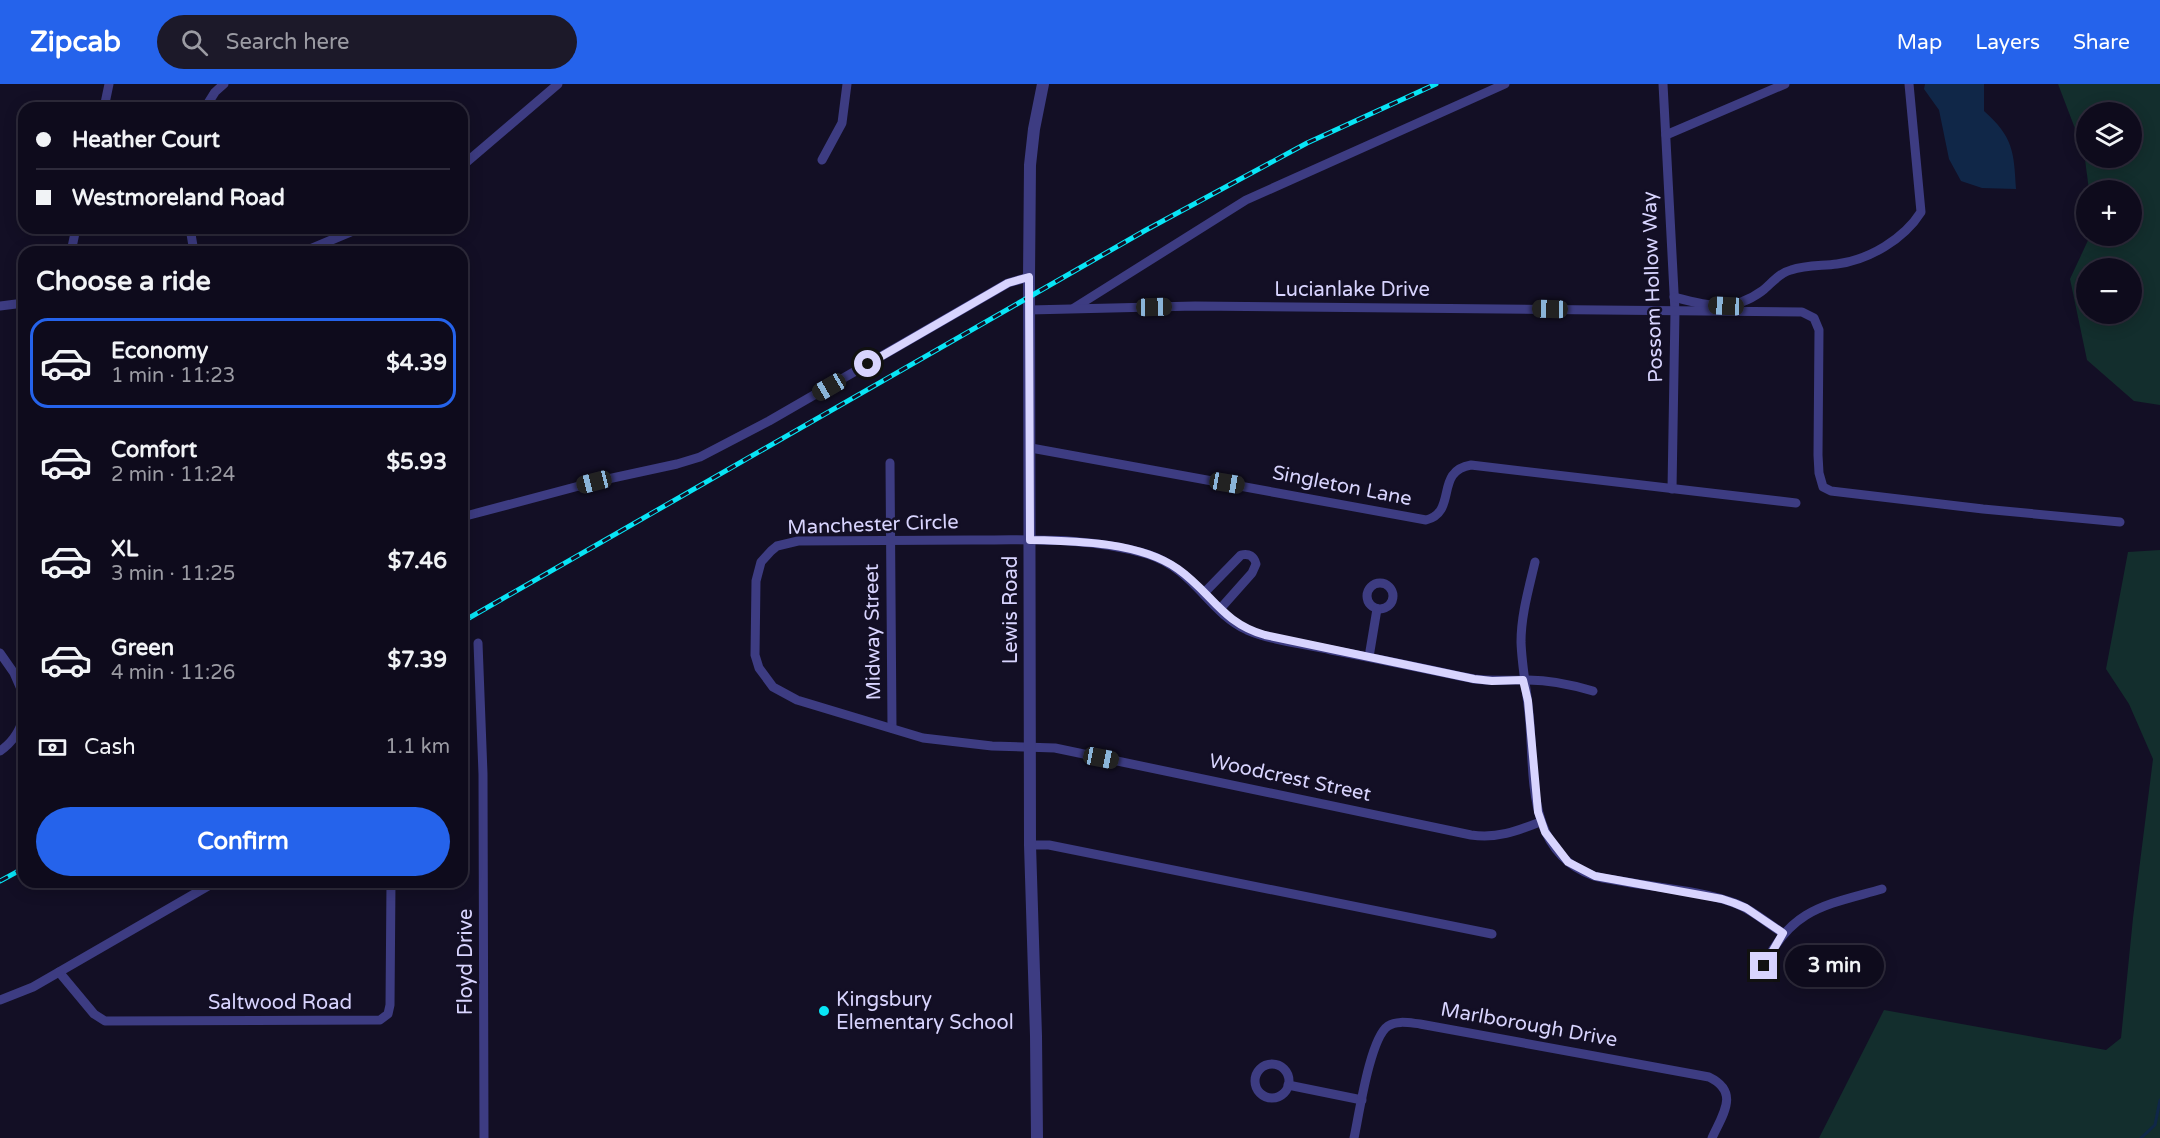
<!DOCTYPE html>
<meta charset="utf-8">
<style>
:root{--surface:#0e0b1c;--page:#1c1929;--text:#f1f3f6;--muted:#9b9ba3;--line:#2e2b3b;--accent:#2563eb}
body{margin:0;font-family:"Varela Round",sans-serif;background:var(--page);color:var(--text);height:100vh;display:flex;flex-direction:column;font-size:22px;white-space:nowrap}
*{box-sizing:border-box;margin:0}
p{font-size:20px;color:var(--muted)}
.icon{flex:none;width:33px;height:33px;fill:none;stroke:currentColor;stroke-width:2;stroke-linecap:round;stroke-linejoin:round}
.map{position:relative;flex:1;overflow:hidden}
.panel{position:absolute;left:18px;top:162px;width:450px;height:642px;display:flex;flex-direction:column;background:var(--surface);border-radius:18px;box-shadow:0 3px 15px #0003,0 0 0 2px var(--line)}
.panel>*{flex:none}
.guide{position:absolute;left:18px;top:18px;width:450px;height:132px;border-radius:18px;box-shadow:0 3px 15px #0003,0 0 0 2px var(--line);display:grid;align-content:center;height:132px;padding:0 18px;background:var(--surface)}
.tools{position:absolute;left:2076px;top:18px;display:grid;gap:12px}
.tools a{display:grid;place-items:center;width:66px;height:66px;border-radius:50%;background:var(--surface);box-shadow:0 3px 15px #0003,0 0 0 2px var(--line);font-size:30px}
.end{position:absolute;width:27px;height:27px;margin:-14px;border:8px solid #d8d4fe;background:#111;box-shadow:0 0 0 3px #111}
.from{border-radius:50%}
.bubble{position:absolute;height:42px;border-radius:21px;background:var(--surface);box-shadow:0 3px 15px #0003,0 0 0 2px var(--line);font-size:20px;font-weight:800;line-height:42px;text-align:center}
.car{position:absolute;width:18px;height:36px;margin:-18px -9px;border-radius:8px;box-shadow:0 0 4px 2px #0007;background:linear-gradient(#222 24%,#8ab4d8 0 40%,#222 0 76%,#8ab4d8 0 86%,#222 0)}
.guide b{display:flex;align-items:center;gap:21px;height:57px;font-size:22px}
.guide b+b{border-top:2px solid var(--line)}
.guide i{width:15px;height:15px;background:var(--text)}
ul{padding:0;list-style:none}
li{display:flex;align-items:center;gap:18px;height:90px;margin:0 12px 9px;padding:0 6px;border:3px solid transparent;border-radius:18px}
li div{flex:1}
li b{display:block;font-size:22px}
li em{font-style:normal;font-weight:800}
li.on{border-color:var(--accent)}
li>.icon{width:54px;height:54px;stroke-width:1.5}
h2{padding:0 18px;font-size:27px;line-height:72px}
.pay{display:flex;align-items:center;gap:15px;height:66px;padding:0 18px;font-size:22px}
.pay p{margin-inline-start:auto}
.primary-button{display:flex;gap:12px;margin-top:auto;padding:12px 18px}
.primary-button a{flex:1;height:69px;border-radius:36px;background:var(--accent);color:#fff;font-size:24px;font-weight:800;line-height:69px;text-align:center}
header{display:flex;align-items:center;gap:36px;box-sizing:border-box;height:84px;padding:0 30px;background:var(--accent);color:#fff}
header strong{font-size:28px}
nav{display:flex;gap:33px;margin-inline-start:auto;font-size:21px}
.search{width:420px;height:54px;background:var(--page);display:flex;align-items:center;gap:15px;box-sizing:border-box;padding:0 21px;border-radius:33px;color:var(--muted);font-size:22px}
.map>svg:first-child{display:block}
</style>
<header>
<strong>Zipcab</strong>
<div class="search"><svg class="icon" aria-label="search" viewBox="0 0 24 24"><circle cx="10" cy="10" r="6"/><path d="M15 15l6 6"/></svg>Search here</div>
<nav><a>Map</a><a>Layers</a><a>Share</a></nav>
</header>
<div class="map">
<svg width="2160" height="1054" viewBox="0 0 2160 1054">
<rect width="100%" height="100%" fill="#130f25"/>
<g fill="#132e2d" fill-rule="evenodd">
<path d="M2058,0H2160V321L2134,317L2087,276L2070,195L2090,152H2132V106H2089L2084,68ZM2086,28H2132V74H2086ZM2086,184H2132V230H2086Z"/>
<path d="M2160,466V1054H1819L1884,926L2106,966L2121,954L2133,834L2153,675L2129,620L2106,585L2128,468Z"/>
</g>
<path fill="#102748" d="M1925,0H1984V27C2013,53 2014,67 2016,105L1982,104L1961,97L1949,75L1939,26L1924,5Z"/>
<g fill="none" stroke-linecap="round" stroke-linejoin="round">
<path stroke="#102748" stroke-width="3" d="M2141,1054L2155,1041L2160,1016"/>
<g stroke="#3d3c82" stroke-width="9">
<path d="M1663,0L1675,227L1672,405"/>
<path d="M104,24L109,0"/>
<path d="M205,24L215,8L224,0"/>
<path d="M1666,51L1785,0"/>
<path d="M822,76L842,39L847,0"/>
<path d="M462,82L558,0"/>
<path d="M190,144L194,168"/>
<path d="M71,168L76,144"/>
<path d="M303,168L360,144"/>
<path d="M1674,213C1708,222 1732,229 1762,207C1772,199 1779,189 1791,186C1806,181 1822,182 1837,180C1869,176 1904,155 1921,128L1909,0"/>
<path d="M0,222L24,219"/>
<path d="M1074,224L1246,116L1505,0"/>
<path d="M1029,226L1195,222L1802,228L1814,234L1819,246L1818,371L1819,389L1823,403L1831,407L1983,425L2120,438"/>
<path d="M1031,364L1426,436C1458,428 1434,387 1471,381L1796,419"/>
<path d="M890,379L892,644"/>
<path d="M462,433L594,398L677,380L700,373L769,337L1008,199L1029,193"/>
<path d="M1535,478C1529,504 1521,531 1521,558C1522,586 1528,612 1530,640C1534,696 1528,769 1594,792C1604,795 1615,796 1626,798C1661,804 1704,807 1737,820C1754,827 1768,840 1783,849"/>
<circle cx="1380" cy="512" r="13"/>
<path d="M1204,509L1241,471C1249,469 1254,472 1256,480L1252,489L1220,525"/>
<path d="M478,559L483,690L484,1054"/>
<path d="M0,569L14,589L24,612"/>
<path d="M1369,573L1377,525"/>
<path d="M0,667C13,658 21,646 24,630"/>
<path d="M1540,738C1517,747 1497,755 1471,751L1055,664L992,662L923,654L797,616L773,603L759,584L755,571L756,497L761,478L771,467L777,462L798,457C856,457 913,456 971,456C1030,456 1090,453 1147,470C1195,485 1208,528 1247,546C1273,557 1304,560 1331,566C1379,575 1426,585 1474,595C1490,597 1506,596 1522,596C1546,595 1570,600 1593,607"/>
<path d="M1030,761H1049L1492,850"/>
<path d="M1764,882C1791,824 1826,821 1882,805"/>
<path d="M59,888L94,930L105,937L380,936L388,930L390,921L391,798"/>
<path d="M0,916L33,903L215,798"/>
<circle cx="1272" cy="997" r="17"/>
<path d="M1288,1001L1362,1016"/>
<path d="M1354,1054C1359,1031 1370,954 1388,942C1397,936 1410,939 1420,940L1709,993C1740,1008 1723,1030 1712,1054"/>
</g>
<path stroke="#3d3c82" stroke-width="12" d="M1037,1054L1036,952L1030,761L1029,193L1030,81L1034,45L1043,0"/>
<g stroke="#08e5f6" stroke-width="5">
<g id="rail">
<path d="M462,538L1146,146L1307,59L1436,0"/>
<path d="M0,797L24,784"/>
</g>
</g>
<use href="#rail" stroke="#130f25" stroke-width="3" stroke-dasharray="9" stroke-linecap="butt"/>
</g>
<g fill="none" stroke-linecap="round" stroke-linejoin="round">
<path stroke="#d8d4fe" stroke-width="8" d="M868,280L1008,199L1029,193L1030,456C1076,457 1140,458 1178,485C1212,509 1222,539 1265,551L1474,595L1492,597L1523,596L1528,617L1538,728L1545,748L1568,778L1595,792L1722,815L1734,819L1746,824L1783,849L1764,882"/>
</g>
<circle fill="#08e5f6" stroke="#130f25" stroke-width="2" cx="824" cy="927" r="6"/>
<g text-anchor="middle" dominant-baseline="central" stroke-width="5" stroke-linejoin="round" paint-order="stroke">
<g font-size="20" fill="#d8d4fe" stroke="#130f25">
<text transform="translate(1653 203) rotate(-92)">Possom Hollow Way</text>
<text x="1352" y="206">Lucianlake Drive</text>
<text transform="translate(1342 402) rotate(11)">Singleton Lane</text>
<text transform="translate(873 441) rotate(-2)">Manchester Circle</text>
<text transform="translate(1011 526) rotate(-90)">Lewis Road</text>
<text transform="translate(873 548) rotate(-91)">Midway Street</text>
<text transform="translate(1290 694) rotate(12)">Woodcrest Street</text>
<text transform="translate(466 878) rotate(-90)">Floyd Drive</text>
<text x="280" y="919">Saltwood Road</text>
<text transform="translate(1529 941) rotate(10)">Marlborough Drive</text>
</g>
<g font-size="20" fill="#d8d4fe" stroke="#130f25" text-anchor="start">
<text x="836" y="916">Kingsbury<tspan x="836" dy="23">Elementary School</tspan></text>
</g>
</g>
</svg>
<div class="tools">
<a><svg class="icon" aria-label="layers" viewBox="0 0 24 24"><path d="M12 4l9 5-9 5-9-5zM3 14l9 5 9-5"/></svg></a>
<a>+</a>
<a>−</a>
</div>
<i class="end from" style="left:868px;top:280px"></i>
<i class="end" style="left:1764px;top:882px"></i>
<div class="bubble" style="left:1785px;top:861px;width:99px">3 min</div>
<i class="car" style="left:1726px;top:222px;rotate:273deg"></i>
<i class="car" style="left:1154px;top:223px;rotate:89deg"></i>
<i class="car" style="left:1550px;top:225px;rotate:271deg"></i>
<i class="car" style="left:829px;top:303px;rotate:240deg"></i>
<i class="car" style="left:594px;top:398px;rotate:256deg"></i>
<i class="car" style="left:1227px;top:399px;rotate:100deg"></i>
<i class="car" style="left:1101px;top:674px;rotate:101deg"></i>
<div class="guide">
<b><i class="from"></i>Heather Court</b>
<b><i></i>Westmoreland Road</b>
</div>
<section class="panel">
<h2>Choose a ride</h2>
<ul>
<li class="on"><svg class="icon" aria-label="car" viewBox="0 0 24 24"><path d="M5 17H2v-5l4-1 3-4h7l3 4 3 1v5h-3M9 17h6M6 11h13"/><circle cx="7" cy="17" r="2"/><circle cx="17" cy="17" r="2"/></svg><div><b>Economy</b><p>1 min · 11:23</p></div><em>$4.39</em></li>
<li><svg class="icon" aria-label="car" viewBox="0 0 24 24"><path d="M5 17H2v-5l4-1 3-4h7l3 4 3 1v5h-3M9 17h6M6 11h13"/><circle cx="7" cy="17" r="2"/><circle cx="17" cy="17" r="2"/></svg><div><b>Comfort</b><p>2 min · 11:24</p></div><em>$5.93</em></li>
<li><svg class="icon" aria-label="car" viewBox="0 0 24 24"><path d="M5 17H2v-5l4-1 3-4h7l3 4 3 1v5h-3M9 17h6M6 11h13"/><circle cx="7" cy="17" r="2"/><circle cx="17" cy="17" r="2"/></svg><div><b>XL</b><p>3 min · 11:25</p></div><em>$7.46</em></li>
<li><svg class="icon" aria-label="car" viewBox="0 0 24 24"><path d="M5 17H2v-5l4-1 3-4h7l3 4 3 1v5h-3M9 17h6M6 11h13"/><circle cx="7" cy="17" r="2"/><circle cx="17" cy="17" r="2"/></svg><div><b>Green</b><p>4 min · 11:26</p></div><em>$7.39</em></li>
</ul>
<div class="pay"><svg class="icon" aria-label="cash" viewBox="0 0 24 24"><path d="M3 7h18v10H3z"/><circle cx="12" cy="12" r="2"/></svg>Cash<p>1.1 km</p></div>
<div class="primary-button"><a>Confirm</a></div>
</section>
</div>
